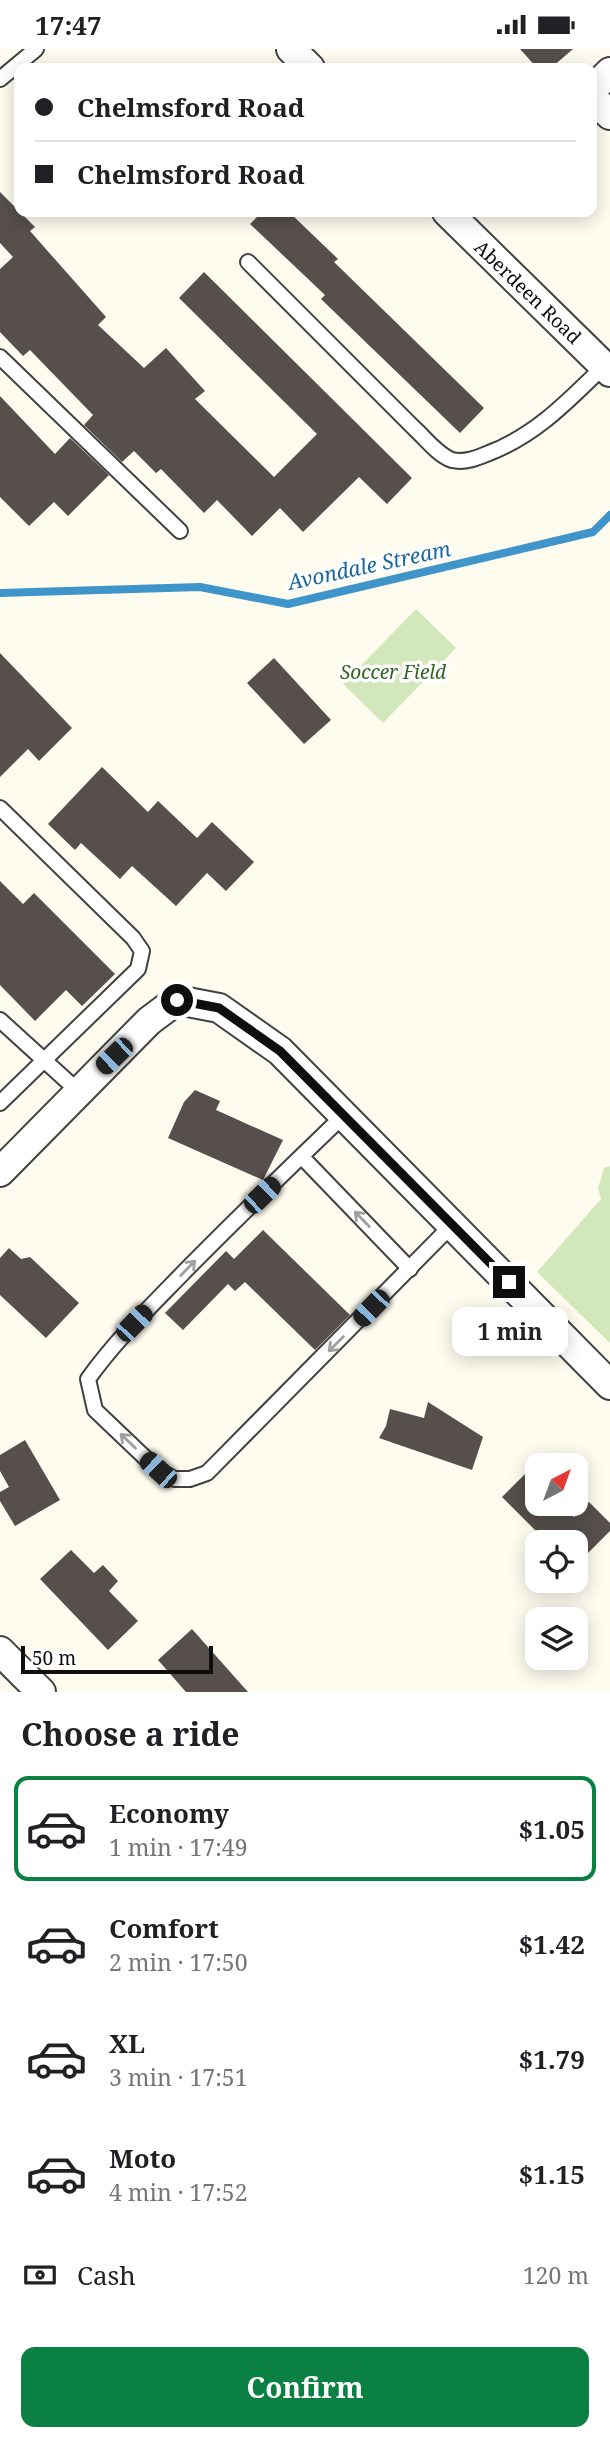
<!DOCTYPE html>
<meta charset="utf-8">
<style>
:root{--surface:#fff;--page:#f6f6f6;--text:#202124;--muted:#757577;--line:#e0e0e0;--accent:#0b8043}
body{margin:0;font-family:"Noto Serif",serif;background:var(--page);color:var(--text);height:100vh;display:flex;flex-direction:column;font-size:26px;white-space:nowrap}
*{box-sizing:border-box;margin:0}
p{font-size:23px;color:var(--muted)}
.icon{flex:none;width:38px;height:38px;fill:none;stroke:currentColor;stroke-width:2;stroke-linecap:round;stroke-linejoin:round}
.map{position:relative;height:1643px;overflow:hidden}
.side{display:flex;flex-direction:column;background:var(--surface);flex:1}
.side>*{flex:none}
.banner{position:absolute;left:14px;top:14px;width:583px;height:154px;border-radius:14px;box-shadow:0 4px 18px #0003;display:grid;align-content:center;height:154px;padding:0 21px;background:var(--surface)}
.needle{width:46px;rotate:41deg}
.buttons{position:absolute;left:525px;top:1404px;display:grid;gap:14px}
.buttons a{display:grid;place-items:center;width:63px;height:63px;border-radius:14px;background:var(--surface);box-shadow:0 4px 18px #0003;font-size:35px}
.scale{position:absolute;left:21px;bottom:18px;width:192px;box-sizing:border-box;padding-left:7px;border:4px solid #0e0e0e;border-top:0;font-size:19px;line-height:24px;white-space:nowrap;color:#0e0e0e;-webkit-text-stroke:5px #fff;paint-order:stroke}
.end{position:absolute;width:32px;height:32px;margin:-16px;border:9px solid #0e0e0e;background:#fff;box-shadow:0 0 0 4px #fff}
.from{border-radius:50%}
.bubble{position:absolute;height:49px;border-radius:14px;background:var(--surface);box-shadow:0 4px 18px #0003;font-size:23px;font-weight:700;line-height:49px;text-align:center}
.car{position:absolute;width:21px;height:42px;margin:-21px -10px;border-radius:9px;box-shadow:0 0 5px 2px #0007;background:linear-gradient(#222 24%,#8ab4d8 0 40%,#222 0 76%,#8ab4d8 0 86%,#222 0)}
.banner b{display:flex;align-items:center;gap:24px;height:66px;font-size:26px}
.banner b+b{border-top:2px solid var(--line)}
.banner i{width:18px;height:18px;background:var(--text)}
ul{padding:0;list-style:none}
li{display:flex;align-items:center;gap:21px;height:105px;margin:0 14px 10px;padding:0 7px;border:4px solid transparent;border-radius:14px}
li div{flex:1}
li b{display:block;font-size:26px}
li em{font-style:normal;font-weight:700}
li.active{border-color:var(--accent)}
li>.icon{width:63px;height:63px;stroke-width:1.5}
h2{padding:0 21px;font-size:32px;line-height:84px}
.pay{display:flex;align-items:center;gap:18px;height:77px;padding:0 21px;font-size:26px}
.pay p{margin-inline-start:auto}
.cta{display:flex;gap:14px;margin-top:auto;padding:14px 21px}
.cta a{flex:1;height:80px;border-radius:14px;background:var(--accent);color:#fff;font-size:28px;font-weight:700;line-height:80px;text-align:center}
.status{display:flex;justify-content:space-between;align-items:center;height:49px;padding:0 35px;background:var(--surface);direction:ltr}
.status svg{height:19px;fill:currentColor}
.map>svg:first-child{display:block}
</style>
<div class="status"><b>17:47</b><svg viewBox="0 0 49 12"><path d="M0 12V9h3v3zM5 12V6h3v6zM10 12V3h3v9zM15 12V0h3v12zM26 1h20v11H26zM47 4h2v5h-2z"/></svg></div>
<div class="map">
<svg width="610" height="1643" viewBox="0 0 610 1643">
<rect width="100%" height="100%" fill="#fefbef"/>
<g fill="#d3e8ba">
<path d="M416,560L456,599L383,674L343,635Z"/>
<path d="M610,1117V1294L537,1223L601,1150L598,1139L604,1119Z"/>
</g>
<g fill="none" stroke-linecap="round" stroke-linejoin="round">
<path stroke="#3f95c9" stroke-width="8" d="M0,544L200,538L288,555L593,483L610,466"/>
</g>
<g fill="#564f4b">
<path d="M520,0H573L551,19H537Z"/>
<path d="M0,143L35,178L30,182L106,268L98,276L144,319L166,299L205,342L195,350L274,428L317,385L179,249L204,223L412,429L387,455L359,428L303,483L280,459L252,487L217,451L204,464L161,420L156,424L134,402L122,413L84,376L93,366L30,301L23,307L0,283V220L13,208L0,194Z"/>
<path d="M262,163H289L338,210L334,213L484,359L460,384L321,250L325,246L250,175Z"/>
<path d="M0,347L55,405L70,389L109,426L68,467L54,453L29,477L0,448Z"/>
<path d="M0,604L72,679L39,712L28,700L0,728Z"/>
<path d="M274,609L331,671L304,695L247,634Z"/>
<path d="M102,718L148,763L158,752L197,789L212,773L254,813L226,842L207,824L176,857L132,817L120,830L81,794L75,801L48,775Z"/>
<path d="M0,832L23,855L34,844L115,925L82,957L66,941L35,972L0,936Z"/>
<path d="M195,1041L220,1052L216,1061L283,1091L263,1131L168,1089L184,1053Z"/>
<path d="M263,1181L350,1266L315,1301L245,1233L235,1242L228,1235L183,1281L165,1264L226,1202L234,1210Z"/>
<path d="M9,1199L21,1210L30,1208L79,1254L46,1289L0,1246V1209Z"/>
<path d="M428,1353L483,1388L472,1421L379,1389L386,1377L390,1360L424,1369Z"/>
<path d="M25,1391L60,1451L15,1477L0,1452V1443L9,1438L0,1422V1406Z"/>
<path d="M537,1413V1454H560L574,1468L589,1453L610,1474V1482L576,1516V1493H547L502,1448Z"/>
<path d="M71,1501L94,1524L103,1516L118,1532L109,1542L138,1572L108,1601L40,1530Z"/>
<path d="M192,1580L248,1643H186L158,1611Z"/>
</g>
<g fill="none" stroke-linecap="round" stroke-linejoin="round">
<g stroke="#414141" stroke-width="18">
<g id="service">
<path d="M0,30L36,0"/>
<path d="M248,213L415,380C426,390 438,406 452,411C465,414 477,409 489,404C536,386 568,352 604,317"/>
<path d="M0,308L180,482"/>
<path d="M0,759L133,889L142,902L138,920L0,1054"/>
<path d="M0,971L78,1042"/>
<path d="M344,1066C290,1118 236,1170 184,1223C151,1257 116,1291 88,1330L95,1361L158,1421L174,1430H190L207,1424L452,1176"/>
<path d="M302,1108L410,1220"/>
</g>
</g>
<g stroke="#414141" stroke-width="32">
<g id="minor">
<path d="M291,0L310,19"/>
<path d="M592,41L610,23"/>
<path d="M592,48L610,66"/>
<path d="M447,163L610,323"/>
<path d="M0,1123L149,972L177,951L219,959L280,1002L610,1336"/>
<path d="M0,1602L41,1643"/>
</g>
</g>
<use href="#service" stroke="#fff" stroke-width="14"/>
<use href="#minor" stroke="#fff" stroke-width="28"/>
</g>
<defs><path id="oneway-shaft" d="M-6 0H5M1.5-3L5.5 0L1.5 3" fill="none" stroke-width="1.6" stroke-linecap="round" stroke-linejoin="round" transform="scale(1.75)"/></defs>
<g stroke="#9f9f9f">
<use href="#oneway-shaft" transform="translate(362 1170) rotate(-134)"/>
<use href="#oneway-shaft" transform="translate(188 1219) rotate(-46)"/>
<use href="#oneway-shaft" transform="translate(336 1295) rotate(135)"/>
<use href="#oneway-shaft" transform="translate(128 1392) rotate(-136)"/>
</g>
<g fill="none" stroke-linecap="round" stroke-linejoin="round">
<path stroke="#0e0e0e" stroke-width="9" d="M177,951L219,959L280,1002L509,1233"/>
</g>
<g text-anchor="middle" dominant-baseline="central" stroke-width="7" stroke-linejoin="round" paint-order="stroke">
<g font-size="19" fill="#0e0e0e" stroke="#fff">
<text transform="translate(528 243) rotate(44)">Aberdeen Road</text>
</g>
<g font-size="19" font-style="italic" fill="#306420" stroke="#fff">
<text x="393" y="623">Soccer Field</text>
</g>
<g font-size="21" font-style="italic" fill="#1b679c" stroke="#fff">
<text transform="translate(369 516) rotate(-12)">Avondale Stream</text>
</g>
</g>
</svg>
<div class="buttons">
<a><svg class="needle" viewBox="-14 -14 28 28"><path d="M0-13l5 13h-10z" fill="#e53935"/><path d="M0 13l5-13h-10z" fill="#757577"/></svg></a>
<a><svg class="icon" aria-label="locate" viewBox="0 0 24 24"><circle cx="12" cy="12" r="6"/><path d="M12 2v4M12 18v4M2 12h4M18 12h4"/></svg></a>
<a><svg class="icon" aria-label="layers" viewBox="0 0 24 24"><path d="M12 4l9 5-9 5-9-5zM3 14l9 5 9-5"/></svg></a>
</div>
<div class="scale">50 m</div>
<i class="end from" style="left:177px;top:951px"></i>
<i class="end" style="left:509px;top:1233px"></i>
<div class="bubble" style="left:452px;top:1258px;width:116px">1 min</div>
<i class="car" style="left:114px;top:1007px;rotate:226deg"></i>
<i class="car" style="left:262px;top:1146px;rotate:46deg"></i>
<i class="car" style="left:371px;top:1259px;rotate:224deg"></i>
<i class="car" style="left:134px;top:1274px;rotate:44deg"></i>
<i class="car" style="left:158px;top:1421px;rotate:313deg"></i>
<div class="banner">
<b><i class="from"></i>Chelmsford Road</b>
<b><i></i>Chelmsford Road</b>
</div>
</div>
<section class="side">
<h2>Choose a ride</h2>
<ul>
<li class="active"><svg class="icon" aria-label="car" viewBox="0 0 24 24"><path d="M5 17H2v-5l4-1 3-4h7l3 4 3 1v5h-3M9 17h6M6 11h13"/><circle cx="7" cy="17" r="2"/><circle cx="17" cy="17" r="2"/></svg><div><b>Economy</b><p>1 min · 17:49</p></div><em>$1.05</em></li>
<li><svg class="icon" aria-label="car" viewBox="0 0 24 24"><path d="M5 17H2v-5l4-1 3-4h7l3 4 3 1v5h-3M9 17h6M6 11h13"/><circle cx="7" cy="17" r="2"/><circle cx="17" cy="17" r="2"/></svg><div><b>Comfort</b><p>2 min · 17:50</p></div><em>$1.42</em></li>
<li><svg class="icon" aria-label="car" viewBox="0 0 24 24"><path d="M5 17H2v-5l4-1 3-4h7l3 4 3 1v5h-3M9 17h6M6 11h13"/><circle cx="7" cy="17" r="2"/><circle cx="17" cy="17" r="2"/></svg><div><b>XL</b><p>3 min · 17:51</p></div><em>$1.79</em></li>
<li><svg class="icon" aria-label="car" viewBox="0 0 24 24"><path d="M5 17H2v-5l4-1 3-4h7l3 4 3 1v5h-3M9 17h6M6 11h13"/><circle cx="7" cy="17" r="2"/><circle cx="17" cy="17" r="2"/></svg><div><b>Moto</b><p>4 min · 17:52</p></div><em>$1.15</em></li>
</ul>
<div class="pay"><svg class="icon" aria-label="cash" viewBox="0 0 24 24"><path d="M3 7h18v10H3z"/><circle cx="12" cy="12" r="2"/></svg>Cash<p>120 m</p></div>
<div class="cta"><a>Confirm</a></div>
</section>
